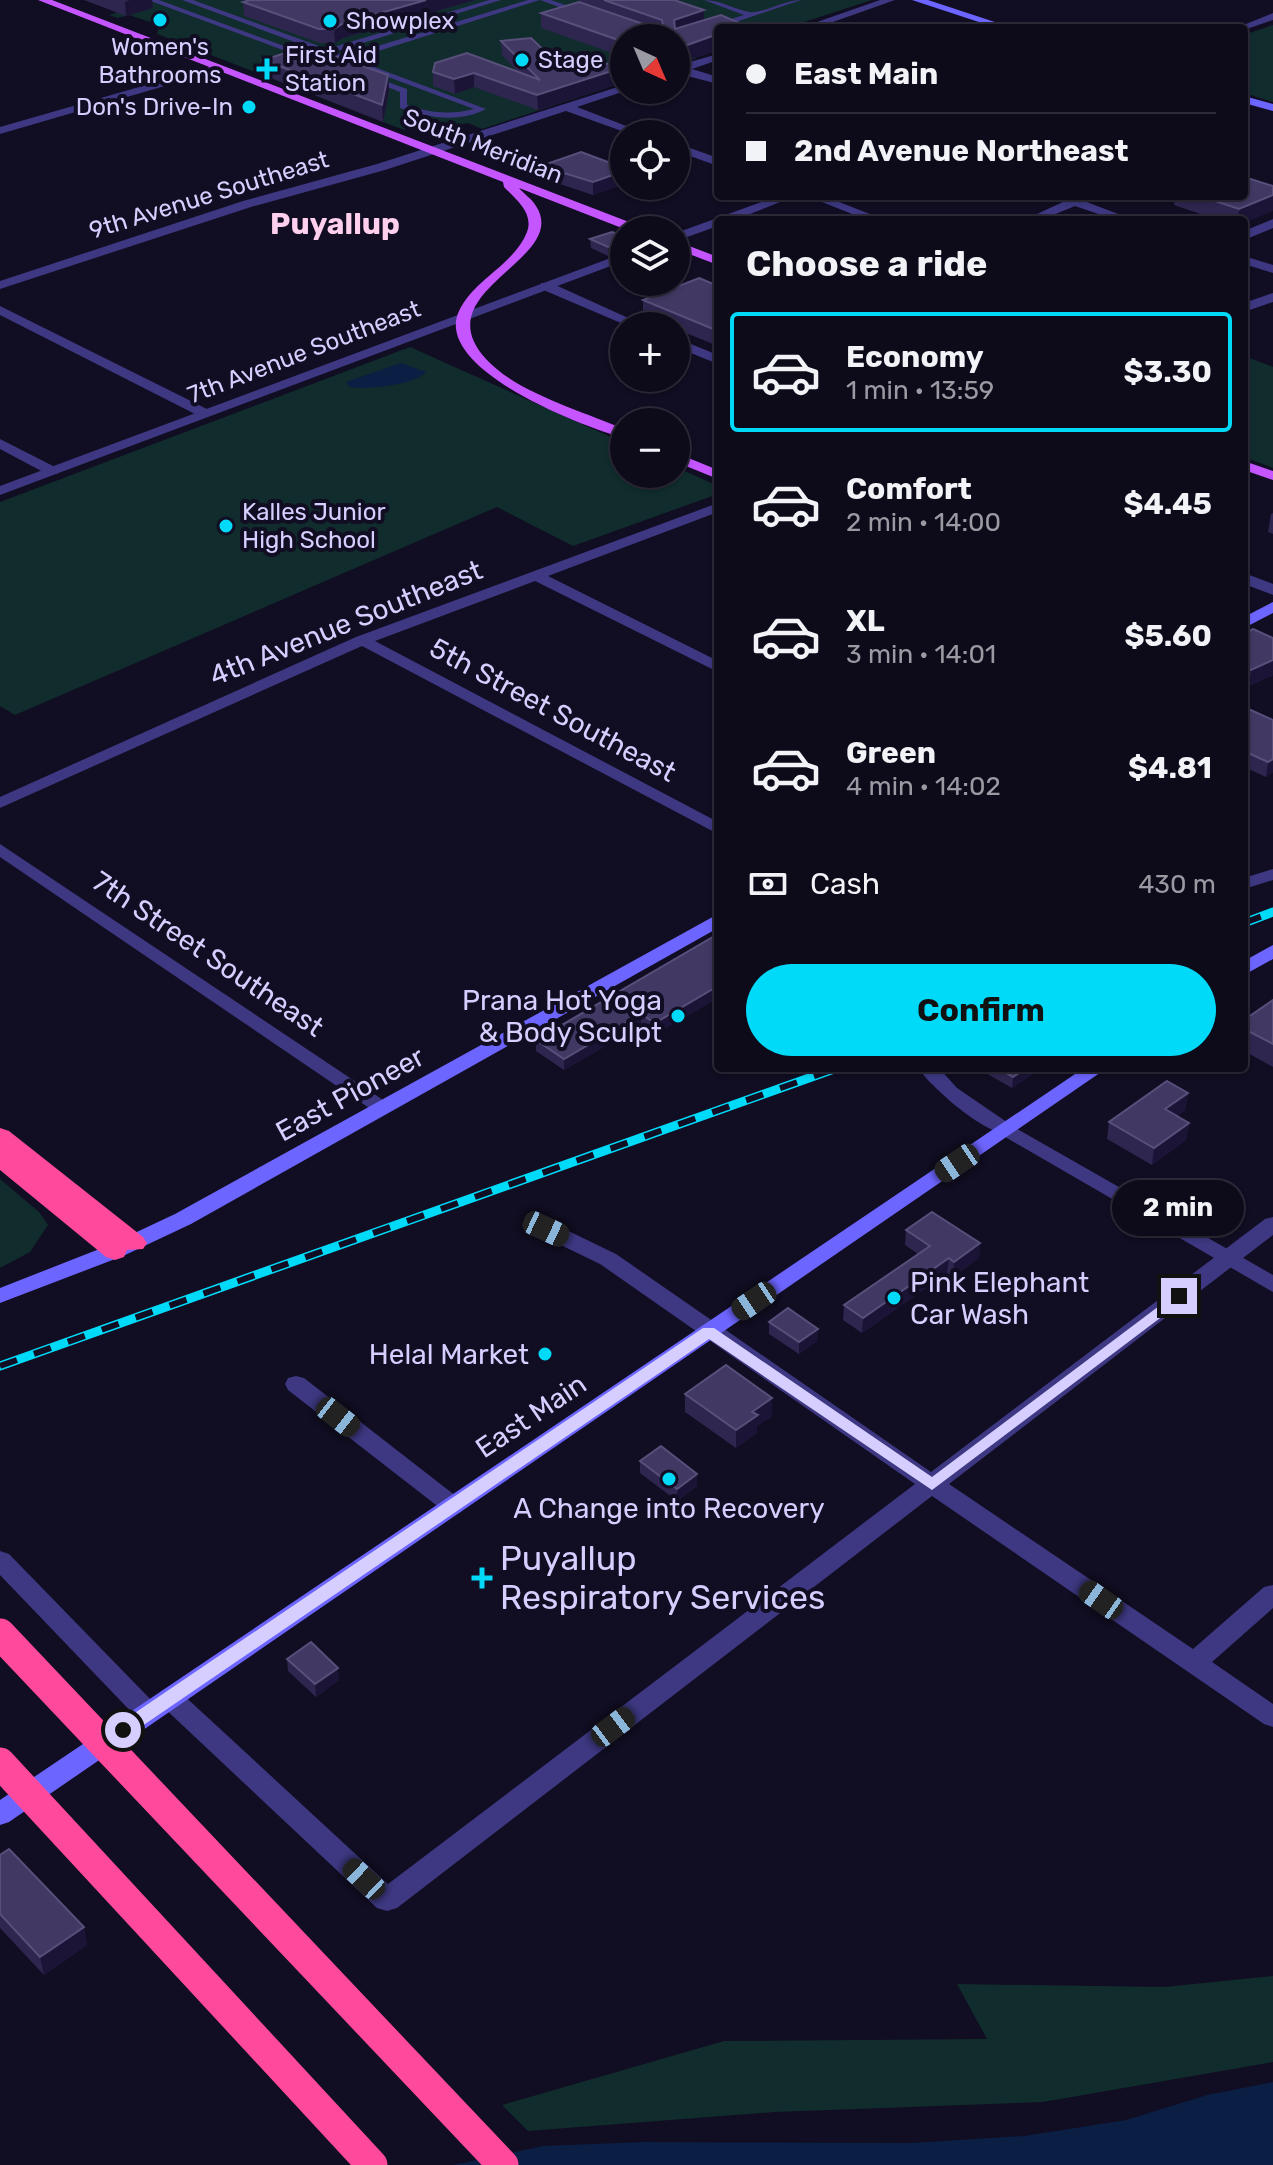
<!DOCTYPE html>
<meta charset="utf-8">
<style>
:root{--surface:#0d0a1a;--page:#1b1827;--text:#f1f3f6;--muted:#9a9aa2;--line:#2d2b39;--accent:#00daf9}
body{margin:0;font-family:Rubik,sans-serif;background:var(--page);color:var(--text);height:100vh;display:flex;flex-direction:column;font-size:30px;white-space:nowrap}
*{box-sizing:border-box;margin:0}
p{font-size:26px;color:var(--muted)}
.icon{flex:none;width:44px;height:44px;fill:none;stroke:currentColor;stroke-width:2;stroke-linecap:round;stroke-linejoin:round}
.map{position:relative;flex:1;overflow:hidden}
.drawer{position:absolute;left:714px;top:216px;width:534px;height:856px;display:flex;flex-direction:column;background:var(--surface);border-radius:8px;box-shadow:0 2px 6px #0004,0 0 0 2px var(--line)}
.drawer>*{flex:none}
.guide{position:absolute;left:714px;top:24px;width:534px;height:176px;border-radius:8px;box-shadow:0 2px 6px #0004,0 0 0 2px var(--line);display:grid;align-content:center;height:176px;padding:0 32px;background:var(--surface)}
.needle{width:52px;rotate:136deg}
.tools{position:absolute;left:610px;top:24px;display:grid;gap:16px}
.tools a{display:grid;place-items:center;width:80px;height:80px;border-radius:50%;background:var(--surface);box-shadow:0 2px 6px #0004,0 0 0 2px var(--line);font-size:40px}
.end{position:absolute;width:36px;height:36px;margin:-18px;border:10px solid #d5ceff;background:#111;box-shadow:0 0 0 4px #111}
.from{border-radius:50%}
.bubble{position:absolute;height:56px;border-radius:28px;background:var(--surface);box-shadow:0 2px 6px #0004,0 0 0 2px var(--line);font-size:26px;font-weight:700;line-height:56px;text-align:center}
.car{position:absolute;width:24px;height:48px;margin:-24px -12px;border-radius:10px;box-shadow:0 0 6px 2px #0007;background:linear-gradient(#222 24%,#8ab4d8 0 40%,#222 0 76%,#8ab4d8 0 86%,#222 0)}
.guide b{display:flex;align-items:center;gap:28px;height:76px;font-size:30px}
.guide b+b{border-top:2px solid var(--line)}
.guide i{width:20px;height:20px;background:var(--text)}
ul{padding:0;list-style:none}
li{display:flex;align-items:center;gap:24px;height:120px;margin:0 16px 12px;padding:0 16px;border:4px solid transparent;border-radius:8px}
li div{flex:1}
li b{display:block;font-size:30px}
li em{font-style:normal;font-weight:700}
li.selected{border-color:var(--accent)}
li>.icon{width:72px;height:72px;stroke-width:1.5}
h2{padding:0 32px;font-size:36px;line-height:96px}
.pay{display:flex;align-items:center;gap:20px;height:88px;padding:0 32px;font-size:30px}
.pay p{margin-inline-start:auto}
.cta{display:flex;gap:16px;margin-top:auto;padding:16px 32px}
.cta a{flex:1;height:92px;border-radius:48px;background:var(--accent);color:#111;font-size:32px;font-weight:700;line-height:92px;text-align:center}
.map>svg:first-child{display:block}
</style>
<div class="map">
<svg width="1273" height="2165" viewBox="0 0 1273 2165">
<rect width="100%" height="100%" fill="#110d22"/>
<g fill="#102c2c">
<path d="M83,0H872L786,28H718L695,59L676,65V38H624V82L482,129L468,123L446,128L415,126L404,130L157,34L159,25L129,15L118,18L109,15L118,12L93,1Z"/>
<path d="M1273,25V102L1244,93V35Z"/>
<path d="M410,347L624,443V474H676V467L718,486V494L573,546L497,507L15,715L0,706V502Z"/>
<path d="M1244,356L1273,367V468L1244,457Z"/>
<path d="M0,1179L39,1212L48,1225L30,1252L0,1268Z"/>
<path d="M1273,1976V2062L1043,2102L775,2112L528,2131L502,2105L724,2041L987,2039L957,1984L1164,1987Z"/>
</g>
<g fill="#0b1e43">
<path d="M401,363L426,372C415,385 367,390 350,387L346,382Z"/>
<path d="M1273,2082V2165H453L543,2146L643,2142L911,2143L1024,2136L1126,2120L1207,2095Z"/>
</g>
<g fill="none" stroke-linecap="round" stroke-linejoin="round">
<g fill="#3d3881" fill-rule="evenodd">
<path d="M148,0H159L314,57L307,59Z"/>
<path d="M182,0H193L327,49L489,0H501L334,52L345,56L528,0H540L353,59L486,109C459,123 428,118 400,108V92L367,79L374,77L407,89V105C430,113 450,115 474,109Z"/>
<path d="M540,0H551L585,12L578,14Z"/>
<path d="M704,0C721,0 733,9 749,12C763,14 784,0 801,0L718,28L714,26L715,24L744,15Z"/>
</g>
<g fill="#3d3881" fill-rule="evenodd">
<path d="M880,0H895L816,28H800Z"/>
<path d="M718,54V60L692,69L718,77V84L676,73V66Z"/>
<path d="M219,64L224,67L223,69L0,134V127Z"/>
<path d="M624,85V90H628L577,107L647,134H630L566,111L385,170L251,207L0,289V281L243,201L377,164Z"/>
<path d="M676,143L718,158V166L676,151Z"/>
<path d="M807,196H824L885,220H867Z"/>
<path d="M1052,196L1082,197L1084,201L1134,220H1116L1075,206L1041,220H1024L1063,202Z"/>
<path d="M1273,219V228L1244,240V231Z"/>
<path d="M1244,256L1273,265V273L1244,264Z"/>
<path d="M541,283H551L646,326H628L541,289Z"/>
<path d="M1273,293V302L1244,312V303Z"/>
<path d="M0,306L209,410L211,413L199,416L0,315Z"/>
<path d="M676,338L718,355V364L676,347Z"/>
<path d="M0,439L57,468L59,471L57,474H47L0,449Z"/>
<path d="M718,503V512L548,576L718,661V672L535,581L375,641L718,822V834L362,646L0,808V797L356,637Z"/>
<path d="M1244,573L1273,584V595L1244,584Z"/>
<path d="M0,844L389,1104L392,1108L389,1112H375L0,857Z"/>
<path d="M1273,869V880L1244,889V878Z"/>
<path d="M918,1068H939L957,1088L1017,1129L1014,1134C990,1140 932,1088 918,1068Z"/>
<path d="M1273,1217V1235L949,1484L1193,1649L1264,1587L1273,1585V1608L1212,1662L1273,1704V1727L1264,1724L932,1496L397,1908L387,1911L377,1908L161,1705L157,1698L161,1691L170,1688L179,1691L388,1884L915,1484L600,1264L538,1234L535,1229L538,1224H554L616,1254L931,1472L1265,1219Z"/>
<path d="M296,1376L304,1378L461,1500L465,1506L461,1512L453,1515L445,1512L288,1390L285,1384L288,1378Z"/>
<path d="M0,1551L9,1554L157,1706L161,1713L157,1720L148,1723L139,1720L0,1575Z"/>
</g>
<g fill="#3d3881" fill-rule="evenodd">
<path d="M1273,13V20L1244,30L1236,28Z"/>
<path d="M778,196H795L735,220H718V226L676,241V233Z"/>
<path d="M624,253V261L0,495V486Z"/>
<path d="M1007,1123L1273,1275V1292L1000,1134L997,1129L1000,1124Z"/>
</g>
<g fill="#6d65ff" fill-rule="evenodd">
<path d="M912,0H928L1013,28H997Z"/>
<path d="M1244,96L1273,104V111L1244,103Z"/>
<path d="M1273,602V613L1244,628V617Z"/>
<path d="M718,914V928L191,1224L123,1256L0,1303V1288L107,1246L175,1214Z"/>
<path d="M1273,945V959L1244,975V961Z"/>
<path d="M1084,1068H1107L9,1822L0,1825V1800Z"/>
</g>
<g fill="#c455ff" fill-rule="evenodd">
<path d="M38,0H52L642,227L644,230H627L519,188C524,194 532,199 536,206C571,260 423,290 486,359C517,393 583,411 624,429V438C583,427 432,369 459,311C474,279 514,265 527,232C534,213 516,199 504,187L503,182Z"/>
<path d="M676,241L718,257V265L676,249Z"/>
<path d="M676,453L718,470V479L676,462Z"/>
<path d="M1244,461L1273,471V480L1244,470Z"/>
</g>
<path fill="#ff499c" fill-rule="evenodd" d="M0,1128L9,1131L143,1237L147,1243L143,1249L127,1250L124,1257L115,1260L106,1257L0,1170Z"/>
<g stroke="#00daf9" stroke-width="9">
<g id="rail">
<path d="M1244,923L1273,912"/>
<path d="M0,1366L837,1068"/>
</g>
</g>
<use href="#rail" stroke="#110d22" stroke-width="6" stroke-dasharray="18" stroke-linecap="butt"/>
<g stroke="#ff499c" stroke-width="31">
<path d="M0,1634L503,2165"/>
<path d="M0,1763L372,2165"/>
</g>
</g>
<g fill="#2f2650">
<path d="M84,0H152L153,8L126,16Z"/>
<path d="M250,0H475L343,38L335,43H320L244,16L243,2Z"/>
<path d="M579,0H674L704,20L744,25V28H718V50L676,64V38H624V57L541,28V13L579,2Z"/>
<path d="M501,41L557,63L624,64V82L538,110L474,87L455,94L433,86V72H518L502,55Z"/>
<path d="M263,60L388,75L389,91L383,122L264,75Z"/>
<path d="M541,166L624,168V184L593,195L542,178Z"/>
<path d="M1175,196H1244V220H1218L1174,205Z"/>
<path d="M624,236L608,256L591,248L590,239Z"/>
<path d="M718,286V346L676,329V326H670L643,315V300Z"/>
<path d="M1273,513V534L1268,532L1271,514Z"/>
<path d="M1244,635L1273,638V675L1249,686L1244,684Z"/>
<path d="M1244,707L1273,720V772L1266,777L1244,767Z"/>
<path d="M718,934V998L655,1034L641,1025L564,1070L536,1051V1040Z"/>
<path d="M1273,1000V1067L1244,1051V1020Z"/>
<path d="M977,1068H1042L1012,1088Z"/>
<path d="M1188,1093L1185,1110L1177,1116L1189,1123L1186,1140L1152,1165L1107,1139L1109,1122Z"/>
<path d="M906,1230L980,1243L979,1258L953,1277L947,1273L862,1333L843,1320L844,1305L918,1254L905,1245Z"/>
<path d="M769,1322L818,1329L817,1341L799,1354L769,1334Z"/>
<path d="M685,1394L772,1416L757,1426V1433L736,1448L685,1412Z"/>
<path d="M640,1461L697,1474V1486L677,1501L640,1473Z"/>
<path d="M287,1659L339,1680L316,1697L288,1671Z"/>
<path d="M0,1855L84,1927L87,1945L44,1975L0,1928Z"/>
</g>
<g fill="#1c1436">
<path d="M130,0H152L153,8L126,16L125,2Z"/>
<path d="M426,0H475L343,38L335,43L334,29L342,24Z"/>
<path d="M704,10V25L674,35V20Z"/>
<path d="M718,34V50L676,64V49Z"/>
<path d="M624,67V82L538,110L537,95Z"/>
<path d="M474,73V87L455,94L454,79Z"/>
<path d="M388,75L389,91L383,122L382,105Z"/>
<path d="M624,171V184L593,195V182Z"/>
<path d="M1273,195V211L1244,223V220H1238L1239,209Z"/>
<path d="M624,242V251L608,256V247Z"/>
<path d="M679,259V268L676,269V260Z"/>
<path d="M1273,660V675L1249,686L1251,670Z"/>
<path d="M1273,759V772L1266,777L1268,762Z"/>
<path d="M718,986V998L655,1034V1023Z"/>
<path d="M641,1014V1025L564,1070V1059Z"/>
<path d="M1026,1068H1042L1012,1088L1013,1077Z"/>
<path d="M1188,1093L1185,1110L1162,1126L1165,1109Z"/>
<path d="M1189,1123L1186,1140L1152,1165L1154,1148Z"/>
<path d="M980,1243L979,1258L953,1277L954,1262Z"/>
<path d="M949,1258L947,1273L862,1333L863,1318Z"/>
<path d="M818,1329L817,1341L799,1354V1342Z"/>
<path d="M772,1398V1416L757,1426V1433L736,1448V1430L752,1412Z"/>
<path d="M697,1474V1486L677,1501V1489Z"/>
<path d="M338,1668L339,1680L316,1697L315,1684Z"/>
<path d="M84,1927L87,1945L44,1975L40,1957Z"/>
</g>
<g fill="#413863" stroke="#584f7b" stroke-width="2">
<path d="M250,0H426L342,24L334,29H319L243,2Z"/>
<path d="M604,0H674L704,10L674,20L675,29L721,15L744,25L736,28H718V34L676,49V38H624V42L541,13L579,2L649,26L663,25L662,20Z"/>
<path d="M531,38L557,63L624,64V67L537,95L474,73L454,79L433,72L435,63L467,53L540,80L501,41Z"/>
<path d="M295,50H318L388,75L382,105L263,60Z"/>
<path d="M581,152L624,168V171L593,182L541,166Z"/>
<path d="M1244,177L1273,186V195L1239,209L1200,196H1244Z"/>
<path d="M612,232L624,236V242L608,247L590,239Z"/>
<path d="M699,278L718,286V331L643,300Z"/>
<path d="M1253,629L1273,638V660L1251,670L1244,667V635Z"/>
<path d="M1244,707L1273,720V759L1268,762L1244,751Z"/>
<path d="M718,934V986L655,1023L641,1014L564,1059L536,1040Z"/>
<path d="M1273,1000V1044L1244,1029V1020Z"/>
<path d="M998,1068H1026L1013,1077Z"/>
<path d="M1167,1081L1188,1093L1165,1109L1189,1123L1154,1148L1109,1122Z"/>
<path d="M932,1212L980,1243L954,1262L949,1258L863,1318L844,1305L930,1246L906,1230Z"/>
<path d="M788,1308L818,1329L799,1342L769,1322Z"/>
<path d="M726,1365L772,1398L752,1412L758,1415L736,1430L685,1394Z"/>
<path d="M661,1446L697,1474L677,1489L640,1461Z"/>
<path d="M311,1642L338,1668L315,1684L287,1659Z"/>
<path d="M9,1849L84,1927L40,1957L0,1914V1855Z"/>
</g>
<path fill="#d5ceff" d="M1179,1291L1186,1296L1184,1300L932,1490L709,1339L129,1735H117L115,1730L117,1725L703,1328H714L932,1477Z"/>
<g fill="#00daf9" stroke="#110d22" stroke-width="3">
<circle cx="160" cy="20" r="8"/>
<circle cx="330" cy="21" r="8"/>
<circle cx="522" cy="60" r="8"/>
<path d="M263 57h8v8h8v8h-8v8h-8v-8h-8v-8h8z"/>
<circle cx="249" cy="107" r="8"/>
<circle cx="226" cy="526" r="8"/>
<circle cx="678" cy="1016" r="8"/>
<circle cx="894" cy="1298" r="8"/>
<circle cx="545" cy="1354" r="8"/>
<circle cx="669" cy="1479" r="8"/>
<path d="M478 1566h8v8h8v8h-8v8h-8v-8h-8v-8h8z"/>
</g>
<g text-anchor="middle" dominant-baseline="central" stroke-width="8" stroke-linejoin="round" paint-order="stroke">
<g font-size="24" fill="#d5ceff" stroke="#110d22" text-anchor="start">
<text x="346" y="21">Showplex</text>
<text x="160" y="47" text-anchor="middle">Women's<tspan x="160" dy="28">Bathrooms</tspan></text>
<text x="285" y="55">First Aid<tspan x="285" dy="28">Station</tspan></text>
<text x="538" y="60">Stage</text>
<text x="233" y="107" text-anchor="end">Don's Drive-In</text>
<text x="242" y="512">Kalles Junior<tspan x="242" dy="28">High School</tspan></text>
</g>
<g font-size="24" fill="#d5ceff" stroke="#110d22">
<text transform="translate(483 146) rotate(21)">South Meridian</text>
<text transform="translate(209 195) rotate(-17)">9th Avenue Southeast</text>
<text transform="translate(304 352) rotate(-21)">7th Avenue Southeast</text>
</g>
<g font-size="28" fill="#d5ceff" stroke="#110d22">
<text transform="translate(346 623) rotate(-22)">4th Avenue Southeast</text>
<text transform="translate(553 710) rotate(28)">5th Street Southeast</text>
<text transform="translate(208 954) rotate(34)">7th Street Southeast</text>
<text transform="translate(350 1094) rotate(-29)">East Pioneer</text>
<text transform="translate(531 1416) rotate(-34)">East Main</text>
</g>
<g font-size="28" fill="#d5ceff" stroke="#110d22" text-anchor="end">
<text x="662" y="1000">Prana Hot Yoga<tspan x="662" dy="32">&amp; Body Sculpt</tspan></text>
<text x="910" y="1282" text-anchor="start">Pink Elephant<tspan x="910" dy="32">Car Wash</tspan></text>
<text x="529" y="1354">Helal Market</text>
<text x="669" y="1508" text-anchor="middle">A Change into Recovery</text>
</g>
<g font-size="30" font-weight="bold" fill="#ffd0ed" stroke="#110d22">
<text x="335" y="224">Puyallup</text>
</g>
<g font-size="34" fill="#d5ceff" stroke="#110d22" text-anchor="start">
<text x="500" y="1558">Puyallup<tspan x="500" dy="39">Respiratory Services</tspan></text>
</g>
</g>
</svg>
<div class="tools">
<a><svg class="needle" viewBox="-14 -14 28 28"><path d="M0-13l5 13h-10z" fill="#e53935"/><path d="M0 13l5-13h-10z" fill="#9a9aa2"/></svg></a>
<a><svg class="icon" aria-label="locate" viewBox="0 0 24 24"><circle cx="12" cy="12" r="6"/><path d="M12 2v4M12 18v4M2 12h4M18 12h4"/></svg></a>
<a><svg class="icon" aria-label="layers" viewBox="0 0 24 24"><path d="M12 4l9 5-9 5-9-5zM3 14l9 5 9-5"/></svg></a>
<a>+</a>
<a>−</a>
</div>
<i class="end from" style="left:123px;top:1730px"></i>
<i class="end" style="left:1179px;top:1296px"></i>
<div class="bubble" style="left:1112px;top:1180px;width:132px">2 min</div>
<i class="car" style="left:957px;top:1163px;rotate:236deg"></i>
<i class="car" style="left:546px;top:1229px;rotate:115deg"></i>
<i class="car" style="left:754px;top:1301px;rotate:236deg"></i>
<i class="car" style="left:338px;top:1417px;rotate:128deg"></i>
<i class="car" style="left:1101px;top:1600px;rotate:305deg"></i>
<i class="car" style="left:613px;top:1727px;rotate:53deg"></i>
<i class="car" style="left:364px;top:1879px;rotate:313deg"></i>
<div class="guide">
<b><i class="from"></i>East Main</b>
<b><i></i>2nd Avenue Northeast</b>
</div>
<section class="drawer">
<h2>Choose a ride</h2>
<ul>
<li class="selected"><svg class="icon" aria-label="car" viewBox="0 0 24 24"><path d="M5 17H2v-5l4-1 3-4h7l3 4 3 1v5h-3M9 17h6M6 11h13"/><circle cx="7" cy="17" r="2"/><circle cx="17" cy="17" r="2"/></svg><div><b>Economy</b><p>1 min · 13:59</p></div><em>$3.30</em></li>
<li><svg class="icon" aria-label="car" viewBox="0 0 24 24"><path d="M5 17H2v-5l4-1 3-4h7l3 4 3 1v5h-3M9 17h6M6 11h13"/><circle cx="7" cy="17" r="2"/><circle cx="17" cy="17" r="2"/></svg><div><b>Comfort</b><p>2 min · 14:00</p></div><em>$4.45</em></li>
<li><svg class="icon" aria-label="car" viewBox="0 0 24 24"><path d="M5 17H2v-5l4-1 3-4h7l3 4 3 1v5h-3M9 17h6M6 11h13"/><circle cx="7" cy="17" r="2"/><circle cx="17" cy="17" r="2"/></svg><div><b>XL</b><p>3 min · 14:01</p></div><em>$5.60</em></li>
<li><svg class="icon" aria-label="car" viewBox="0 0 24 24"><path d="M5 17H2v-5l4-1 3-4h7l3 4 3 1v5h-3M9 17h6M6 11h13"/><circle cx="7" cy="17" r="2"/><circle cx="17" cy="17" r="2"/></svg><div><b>Green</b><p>4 min · 14:02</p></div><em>$4.81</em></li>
</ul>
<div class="pay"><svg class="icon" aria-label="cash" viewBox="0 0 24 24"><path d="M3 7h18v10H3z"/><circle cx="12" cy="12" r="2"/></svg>Cash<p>430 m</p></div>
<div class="cta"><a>Confirm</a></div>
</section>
</div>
